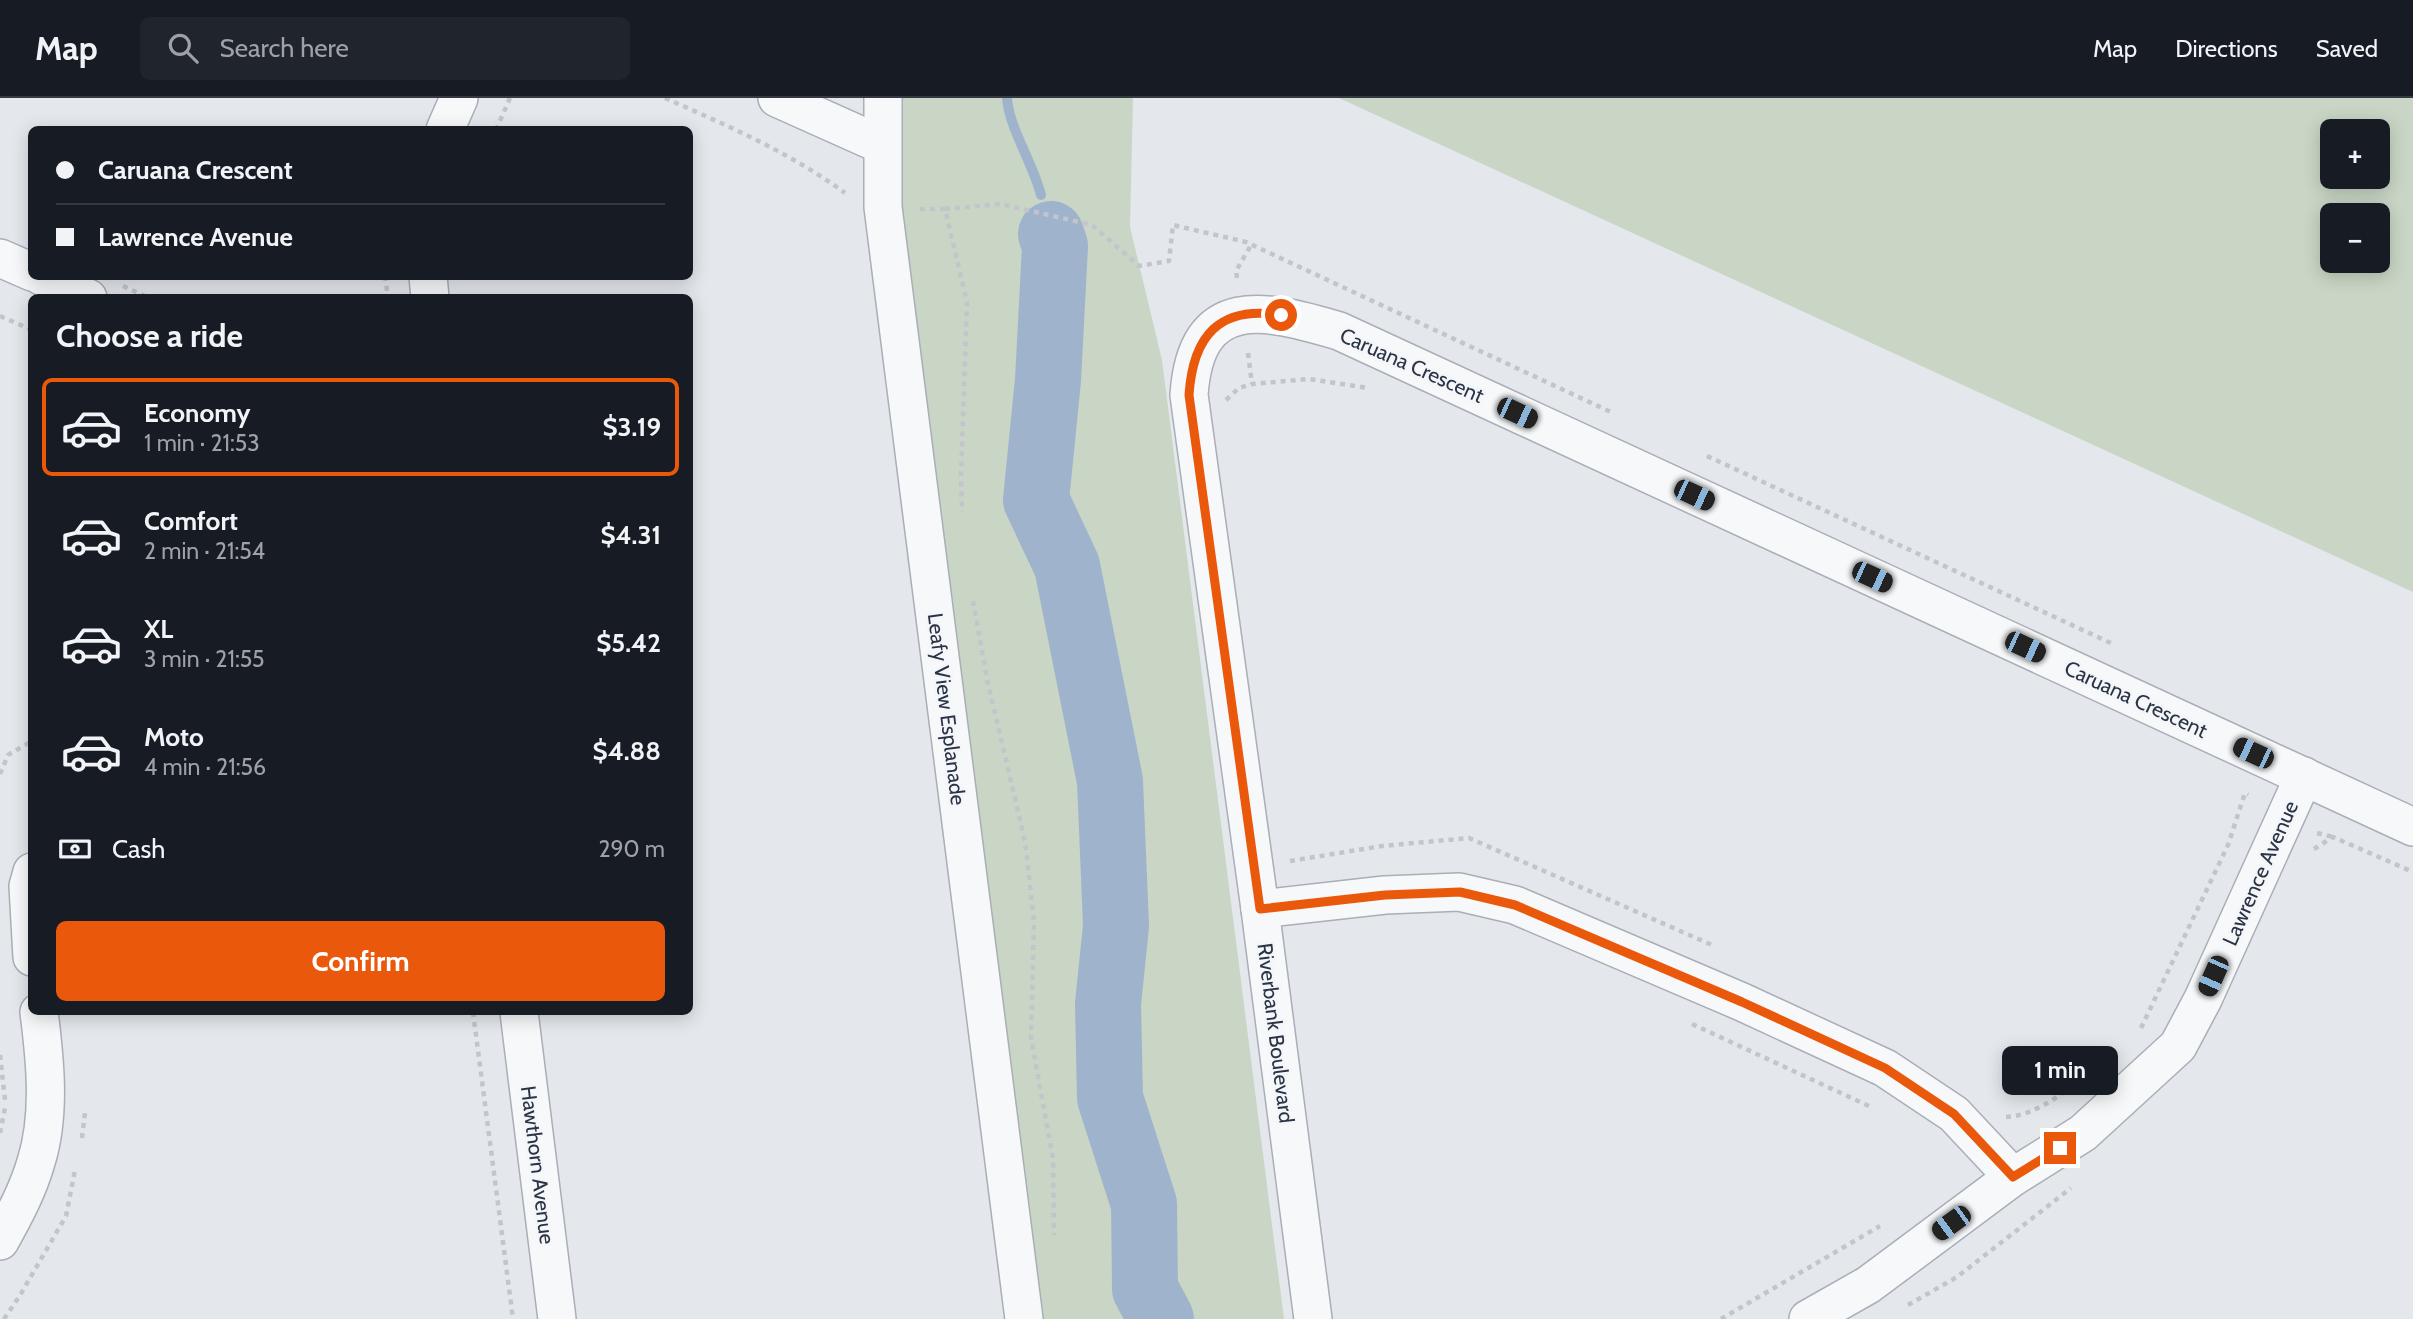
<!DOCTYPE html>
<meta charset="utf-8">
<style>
:root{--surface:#171b24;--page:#20242c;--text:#f1f3f6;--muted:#9ea1a6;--line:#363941;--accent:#ea580c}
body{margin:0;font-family:Cabin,sans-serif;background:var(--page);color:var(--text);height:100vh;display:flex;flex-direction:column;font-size:26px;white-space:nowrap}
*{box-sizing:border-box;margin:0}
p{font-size:23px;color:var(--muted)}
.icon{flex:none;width:38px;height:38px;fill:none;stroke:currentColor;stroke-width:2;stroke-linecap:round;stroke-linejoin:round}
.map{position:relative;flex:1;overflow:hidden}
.panel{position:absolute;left:28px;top:196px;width:665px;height:721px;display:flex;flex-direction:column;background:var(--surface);border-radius:10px;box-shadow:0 4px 18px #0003}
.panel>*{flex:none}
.top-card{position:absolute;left:28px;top:28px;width:665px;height:154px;border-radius:10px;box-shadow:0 4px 18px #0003;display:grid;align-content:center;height:154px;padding:0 28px;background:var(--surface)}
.tools{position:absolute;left:2320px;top:21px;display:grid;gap:14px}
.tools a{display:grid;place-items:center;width:70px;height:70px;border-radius:10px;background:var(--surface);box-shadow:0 4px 18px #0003;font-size:35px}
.end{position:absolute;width:32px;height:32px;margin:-16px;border:9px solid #ea580c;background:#fff;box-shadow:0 0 0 4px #fff}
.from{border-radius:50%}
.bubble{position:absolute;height:49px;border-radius:10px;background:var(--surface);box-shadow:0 4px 18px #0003;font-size:23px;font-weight:700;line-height:49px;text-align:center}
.car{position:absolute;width:21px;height:42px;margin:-21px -10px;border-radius:9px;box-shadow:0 0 5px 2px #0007;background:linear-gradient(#222 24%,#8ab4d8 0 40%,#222 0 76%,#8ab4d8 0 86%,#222 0)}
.top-card b{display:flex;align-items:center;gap:24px;height:66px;font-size:26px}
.top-card b+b{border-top:2px solid var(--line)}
.top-card i{width:18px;height:18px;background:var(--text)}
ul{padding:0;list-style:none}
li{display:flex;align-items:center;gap:21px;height:98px;margin:0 14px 10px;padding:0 14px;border:4px solid transparent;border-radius:10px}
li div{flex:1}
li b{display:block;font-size:26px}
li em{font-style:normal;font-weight:700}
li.on{border-color:var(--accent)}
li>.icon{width:63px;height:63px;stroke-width:1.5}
h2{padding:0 28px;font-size:32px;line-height:84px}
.pay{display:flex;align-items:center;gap:18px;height:77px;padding:0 28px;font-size:26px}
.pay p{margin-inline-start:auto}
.cta{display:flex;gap:14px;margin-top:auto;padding:14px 28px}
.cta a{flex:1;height:80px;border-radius:10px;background:var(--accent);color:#fff;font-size:28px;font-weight:700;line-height:80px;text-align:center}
header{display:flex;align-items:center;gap:42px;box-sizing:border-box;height:98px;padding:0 35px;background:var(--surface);border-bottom:2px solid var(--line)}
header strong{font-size:33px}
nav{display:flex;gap:38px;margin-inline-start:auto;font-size:24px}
.search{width:490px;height:63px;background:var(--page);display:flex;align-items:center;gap:18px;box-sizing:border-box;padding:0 24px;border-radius:10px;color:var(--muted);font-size:26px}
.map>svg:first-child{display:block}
</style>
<header>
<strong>Map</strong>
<div class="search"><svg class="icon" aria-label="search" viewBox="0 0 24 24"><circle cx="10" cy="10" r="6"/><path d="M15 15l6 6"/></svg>Search here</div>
<nav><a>Map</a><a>Directions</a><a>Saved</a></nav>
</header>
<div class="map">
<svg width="2413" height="1221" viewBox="0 0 2413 1221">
<rect width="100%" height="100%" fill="#e4e7ec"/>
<g fill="#c9d6c5" fill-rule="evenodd">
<path d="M902,0H1133L1130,129L1162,262L1284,1221H1035L895,92Z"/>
<path d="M1339,0H2413V494ZM2333,33H2378V79H2333ZM2333,117H2378V163H2333Z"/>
</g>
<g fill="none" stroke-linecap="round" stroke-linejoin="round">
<path stroke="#9fb4cc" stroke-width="10" d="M1007,0C1009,30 1033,65 1041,97"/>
<path stroke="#9fb4cc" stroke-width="66" d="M1051,136L1055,148L1048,282L1036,402L1067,468L1110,683L1116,828L1108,906L1110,1000L1144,1106L1145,1191L1161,1221"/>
<g stroke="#a9aeb7" stroke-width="40">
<g id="minor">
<path d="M777,0L882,47"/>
<path d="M883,0V109L1024,1221"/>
<path d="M445,32L459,0"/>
<path d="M0,160L32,174"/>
<path d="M41,178L88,200"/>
<path d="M428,178L430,200"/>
<path d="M32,774L28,788L32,859"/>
<path d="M1260,811L1385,797L1459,794L1515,807L1742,904L1885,970L1954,1016L2013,1079"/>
<path d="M519,914L557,1221"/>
<path d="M0,1143C14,1118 28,1092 36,1064C51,1017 45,961 39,914"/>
<path d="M1313,1221L1260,811L1189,297C1196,194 1265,211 1339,233L2413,729"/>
<path d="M1808,1221L1868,1187L2013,1079L2083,1035L2178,948L2203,901L2304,678"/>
</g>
</g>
<g stroke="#c2c5cb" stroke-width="4.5" stroke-dasharray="5 5" stroke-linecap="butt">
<path d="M665,0C726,27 791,55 845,95"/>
<path d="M496,32L510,0"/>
<path d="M920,111H945L967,204L961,378L962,414"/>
<path d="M945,111L1001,106L1092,127L1139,168L1169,163L1173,127L1246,144L1613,315"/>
<path d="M385,178L388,200"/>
<path d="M1237,180L1236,173L1251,147"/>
<path d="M123,188L149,200"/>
<path d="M0,218L32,232"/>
<path d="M1248,255L1252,286"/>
<path d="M1226,302L1239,290L1252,286L1309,281L1368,290"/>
<path d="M1707,358L2115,547"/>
<path d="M973,503L987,581L1025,743L1034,824L1031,940L1053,1060L1054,1137"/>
<path d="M0,676L8,657L32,643"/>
<path d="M2317,735L2333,739"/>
<path d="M2314,751L2333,739L2413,774"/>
<path d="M1290,763L1382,748L1469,740L1712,847"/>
<path d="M473,914L513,1221"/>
<path d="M1692,926L1871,1009"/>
<path d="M2141,930L2228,747L2245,695L2248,697"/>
<path d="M0,957L5,1002"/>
<path d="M2006,1019C2041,1017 2071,988 2098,967"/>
<path d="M0,1035L5,1010"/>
<path d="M82,1040L85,1014"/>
<path d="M1908,1207L1957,1179L2071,1090"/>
<path d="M4,1221L19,1199L66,1118L75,1072"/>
<path d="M1721,1221L1880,1128"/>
</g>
<use href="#minor" stroke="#f7f8fa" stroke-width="37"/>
</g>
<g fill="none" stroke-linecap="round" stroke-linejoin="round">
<path stroke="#ea580c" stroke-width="9" d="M1281,217C1219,207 1193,238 1189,297L1260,811L1385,797L1460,794L1515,807L1742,904L1885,970L1954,1016L2013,1079L2060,1050"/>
</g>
<g text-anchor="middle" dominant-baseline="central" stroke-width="6" stroke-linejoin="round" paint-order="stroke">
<g font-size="21" fill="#2b3445" stroke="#f4f6f9">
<text transform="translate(1412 267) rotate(24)">Caruana Crescent</text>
<text transform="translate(2136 601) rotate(25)">Caruana Crescent</text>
<text transform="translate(947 611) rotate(83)">Leafy View Esplanade</text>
<text transform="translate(2260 775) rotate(-66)">Lawrence Avenue</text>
<text transform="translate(1276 935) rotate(83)">Riverbank Boulevard</text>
<text transform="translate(538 1067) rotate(83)">Hawthorn Avenue</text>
</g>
</g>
</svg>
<div class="tools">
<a>+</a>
<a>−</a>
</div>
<i class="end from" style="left:1281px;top:217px"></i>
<i class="end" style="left:2060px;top:1050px"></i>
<div class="bubble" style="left:2002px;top:948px;width:116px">1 min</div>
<i class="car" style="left:1517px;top:315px;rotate:115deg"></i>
<i class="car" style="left:1694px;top:397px;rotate:115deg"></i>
<i class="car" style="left:1872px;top:479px;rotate:115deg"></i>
<i class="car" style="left:2025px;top:549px;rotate:115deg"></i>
<i class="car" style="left:2253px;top:655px;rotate:295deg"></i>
<i class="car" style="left:2213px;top:878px;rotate:204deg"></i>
<i class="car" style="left:1951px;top:1125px;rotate:234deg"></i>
<div class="top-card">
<b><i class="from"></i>Caruana Crescent</b>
<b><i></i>Lawrence Avenue</b>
</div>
<section class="panel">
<h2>Choose a ride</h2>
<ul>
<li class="on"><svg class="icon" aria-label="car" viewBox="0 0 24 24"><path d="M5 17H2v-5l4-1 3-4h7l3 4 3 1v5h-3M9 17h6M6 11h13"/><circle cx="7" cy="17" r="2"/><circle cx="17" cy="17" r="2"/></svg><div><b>Economy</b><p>1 min · 21:53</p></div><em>$3.19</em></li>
<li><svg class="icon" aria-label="car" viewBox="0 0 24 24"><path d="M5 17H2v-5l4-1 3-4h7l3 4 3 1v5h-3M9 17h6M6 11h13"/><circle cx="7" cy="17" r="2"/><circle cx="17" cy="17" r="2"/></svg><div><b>Comfort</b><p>2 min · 21:54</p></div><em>$4.31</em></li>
<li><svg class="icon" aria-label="car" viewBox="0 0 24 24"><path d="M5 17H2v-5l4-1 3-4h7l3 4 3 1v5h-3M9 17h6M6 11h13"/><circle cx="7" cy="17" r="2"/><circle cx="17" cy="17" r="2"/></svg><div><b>XL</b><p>3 min · 21:55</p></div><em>$5.42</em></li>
<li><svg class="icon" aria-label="car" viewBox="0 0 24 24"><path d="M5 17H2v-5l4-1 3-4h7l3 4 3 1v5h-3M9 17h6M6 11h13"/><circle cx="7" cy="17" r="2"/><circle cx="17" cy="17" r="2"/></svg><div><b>Moto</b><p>4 min · 21:56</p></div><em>$4.88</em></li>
</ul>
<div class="pay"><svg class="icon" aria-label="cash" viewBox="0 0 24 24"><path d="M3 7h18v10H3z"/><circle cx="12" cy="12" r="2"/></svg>Cash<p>290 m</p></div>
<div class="cta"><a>Confirm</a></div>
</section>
</div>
